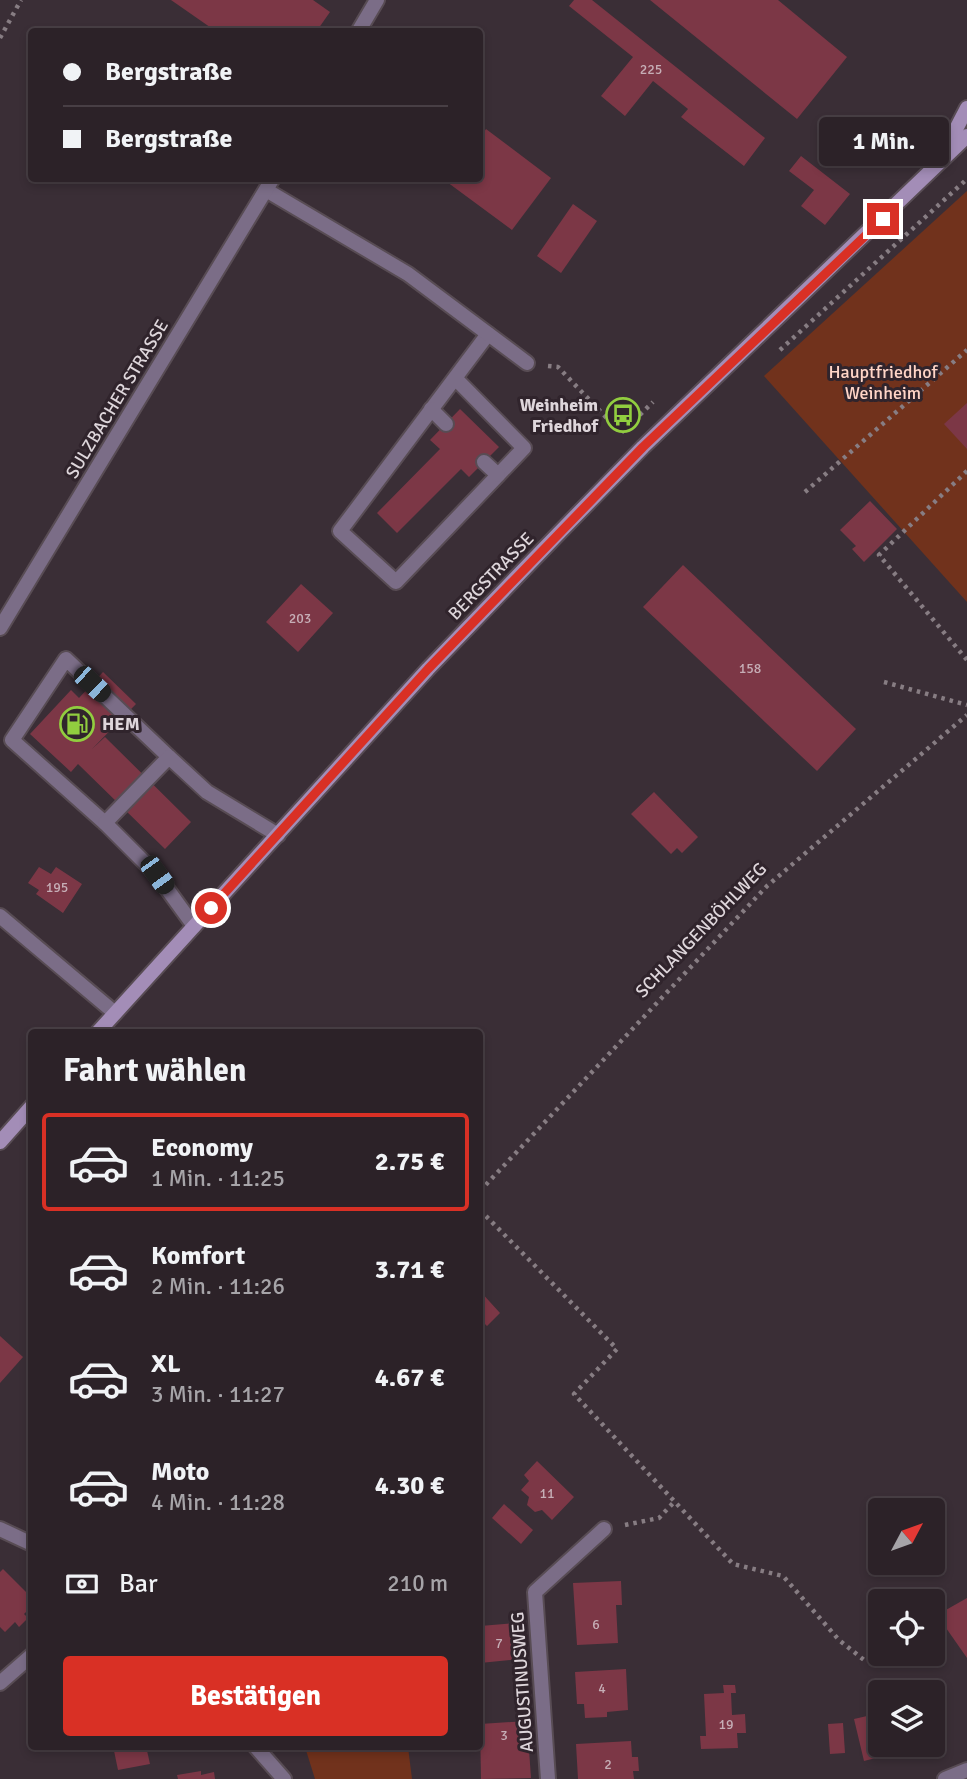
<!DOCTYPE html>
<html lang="de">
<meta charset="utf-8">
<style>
:root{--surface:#2c2228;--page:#342a30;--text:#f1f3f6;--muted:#a6a4a8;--line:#483f45;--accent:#d93025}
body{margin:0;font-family:Signika,sans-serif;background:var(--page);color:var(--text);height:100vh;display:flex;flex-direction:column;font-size:26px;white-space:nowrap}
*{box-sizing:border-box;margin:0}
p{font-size:23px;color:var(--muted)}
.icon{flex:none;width:38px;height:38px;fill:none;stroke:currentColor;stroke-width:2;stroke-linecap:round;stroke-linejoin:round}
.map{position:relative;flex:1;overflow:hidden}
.drawer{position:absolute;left:28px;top:1029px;width:455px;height:721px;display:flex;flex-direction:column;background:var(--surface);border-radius:7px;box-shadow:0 4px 10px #0003,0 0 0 2px var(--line)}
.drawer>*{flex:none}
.top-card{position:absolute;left:28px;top:28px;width:455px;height:154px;border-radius:7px;box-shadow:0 4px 10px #0003,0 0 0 2px var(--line);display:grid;align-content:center;height:154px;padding:0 35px;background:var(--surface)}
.needle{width:46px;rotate:49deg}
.fabs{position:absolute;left:868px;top:1498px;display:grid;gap:14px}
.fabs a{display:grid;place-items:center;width:77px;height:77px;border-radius:7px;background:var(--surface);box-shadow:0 4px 10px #0003,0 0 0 2px var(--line);font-size:35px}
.end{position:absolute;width:32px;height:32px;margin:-16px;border:9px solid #d93025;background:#fff;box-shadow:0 0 0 4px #fff}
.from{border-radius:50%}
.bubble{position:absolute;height:49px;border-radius:7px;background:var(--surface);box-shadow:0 4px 10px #0003,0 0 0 2px var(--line);font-size:23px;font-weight:700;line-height:49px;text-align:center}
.car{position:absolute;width:21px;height:42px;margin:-21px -10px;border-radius:9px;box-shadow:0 0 5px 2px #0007;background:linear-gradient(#222 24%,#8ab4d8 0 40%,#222 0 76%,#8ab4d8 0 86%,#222 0)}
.top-card b{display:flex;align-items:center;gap:24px;height:66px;font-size:26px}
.top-card b+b{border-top:2px solid var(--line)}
.top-card i{width:18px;height:18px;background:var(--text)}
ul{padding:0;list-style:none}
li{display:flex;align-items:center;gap:21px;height:98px;margin:0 14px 10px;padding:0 21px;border:4px solid transparent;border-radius:7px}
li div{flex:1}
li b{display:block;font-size:26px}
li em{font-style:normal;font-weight:700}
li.active{border-color:var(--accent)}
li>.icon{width:63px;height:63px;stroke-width:1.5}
h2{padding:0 35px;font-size:32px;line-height:84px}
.pay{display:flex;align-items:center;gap:18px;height:77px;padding:0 35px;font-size:26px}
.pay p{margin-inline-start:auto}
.cta{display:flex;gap:14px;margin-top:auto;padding:14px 35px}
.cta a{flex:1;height:80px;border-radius:7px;background:var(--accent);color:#fff;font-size:28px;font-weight:700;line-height:80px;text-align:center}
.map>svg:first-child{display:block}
</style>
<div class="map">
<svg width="967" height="1779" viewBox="0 0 967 1779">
<rect width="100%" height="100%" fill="#3a2e36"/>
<g fill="#71321c">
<path d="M967,191V602L764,376Z"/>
<path d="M305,1747H408L412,1779H315Z"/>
</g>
<g fill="#7c3746">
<path d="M171,0H313L330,12L316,32H217Z"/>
<path d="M574,0H592L765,138L744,166L681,117L688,109L653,81L625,116L601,96L633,57L569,6Z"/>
<path d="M650,0H778L847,57L797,119Z"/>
<path d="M486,129L551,178L512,230L447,182L449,178H480V138Z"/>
<path d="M801,156L850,194L825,225L801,206L814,190L789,171Z"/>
<path d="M573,204L597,221L561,273L537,256Z"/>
<path d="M967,403V449L944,424Z"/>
<path d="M460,409L499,447L469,477L461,469L397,533L377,513L440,449L430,440Z"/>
<path d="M870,501L897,529L864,562L852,549L856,546L840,530Z"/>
<path d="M683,565L856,729L817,771L643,607Z"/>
<path d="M301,584L333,613L298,652L266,622Z"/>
<path d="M103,672L136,704L92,749L105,737L191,822L165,849L78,764L71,772L30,734L71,690L79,698Z"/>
<path d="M654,792L698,837L682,853L677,848L671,854L631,814Z"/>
<path d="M39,867L51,874L56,867L82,884L63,913L36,894L39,890L28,883Z"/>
<path d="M480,1291L500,1313L487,1326L482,1321L480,1323Z"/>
<path d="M0,1336L23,1357L0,1383Z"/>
<path d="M537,1461L574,1497L552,1520L542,1510L535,1512L527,1505L529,1497L521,1490L529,1481L524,1475Z"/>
<path d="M504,1504L533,1530L521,1544L492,1518Z"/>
<path d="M3,1569L32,1598V1606L24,1614L28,1618L19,1627L15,1622L5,1632L0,1627V1572Z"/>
<path d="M621,1581L622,1605H616L618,1643L577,1645L573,1583Z"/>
<path d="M967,1598V1658L937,1615Z"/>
<path d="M517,1623L519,1659L480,1663V1626Z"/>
<path d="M626,1669L628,1710L607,1712V1717L585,1718L584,1704H577L575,1672Z"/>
<path d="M723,1685H735L736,1693H731L732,1715L745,1714L746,1733H737L738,1748L701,1749L700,1736H706L704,1694L724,1693Z"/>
<path d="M880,1713V1745L923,1746L864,1761L854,1719Z"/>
<path d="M527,1721L531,1778L481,1779L480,1724Z"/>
<path d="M843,1723L845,1753L830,1754L828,1724Z"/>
<path d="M631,1741L632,1757H638L639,1771H633L634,1779H578L576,1744Z"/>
<path d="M113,1746H146L150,1764L118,1770Z"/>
<path d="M201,1771V1775L214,1772L215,1779H178L177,1775Z"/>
</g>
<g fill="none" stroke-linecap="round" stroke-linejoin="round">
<g stroke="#584c54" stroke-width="18">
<g id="lane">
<path d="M455,378L524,448L396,582L340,531L488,334"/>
<path d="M431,409L446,424"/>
<path d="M484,462L498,475"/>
<path d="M105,823L12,740L66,659L169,757"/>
<path d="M0,916L115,1013"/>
<path d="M194,926L157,875L105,823L169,757L207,792L278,835"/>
</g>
</g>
<g stroke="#584c54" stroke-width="18">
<g id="street">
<path d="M358,32L377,0"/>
<path d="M266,190L408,274L527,363"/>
<path d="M0,628L273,178"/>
<path d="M0,1529L32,1544"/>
<path d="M0,1683L32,1655"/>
<path d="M255,1746L284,1779"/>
<path d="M548,1779L535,1592L604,1529"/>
<path d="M945,1779L967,1770"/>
</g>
</g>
<g stroke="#584c54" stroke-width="18">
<g id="secondary">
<path d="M943,154L967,108"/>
<path d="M98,1032L428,669L559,533L643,447L967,136"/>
<path d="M0,1142L32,1106"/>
</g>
</g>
<g stroke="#877d83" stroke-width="4.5" stroke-dasharray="3.5 5" stroke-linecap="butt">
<path d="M0,38L21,0"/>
<path d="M780,350L967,179"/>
<path d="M548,366L558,367L621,433L653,402"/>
<path d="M967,471L879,555L967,660"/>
<path d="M805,492L967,350"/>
<path d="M884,682L967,705"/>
<path d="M480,1191L767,886L967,715"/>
<path d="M480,1210L617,1349L574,1394L733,1564L783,1576L839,1640L864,1660"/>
<path d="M625,1525L659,1518L675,1501"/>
</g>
<use href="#lane" stroke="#7b6d87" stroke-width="14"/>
<use href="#street" stroke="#7b6d87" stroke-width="14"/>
<use href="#secondary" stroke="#a38db7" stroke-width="14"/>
</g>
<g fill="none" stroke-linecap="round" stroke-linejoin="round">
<path stroke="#d93025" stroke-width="9" d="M211,908L428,669L643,447L883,219"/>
</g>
<defs>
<g id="bus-ring" transform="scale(1.75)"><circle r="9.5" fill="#30242c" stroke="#91cd3f" stroke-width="1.5"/><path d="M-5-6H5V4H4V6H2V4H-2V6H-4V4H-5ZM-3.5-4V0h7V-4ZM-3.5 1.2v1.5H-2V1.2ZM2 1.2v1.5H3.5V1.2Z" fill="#91cd3f"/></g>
<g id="fuel-ring" transform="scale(1.75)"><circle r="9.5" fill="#30242c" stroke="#91cd3f" stroke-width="1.5"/><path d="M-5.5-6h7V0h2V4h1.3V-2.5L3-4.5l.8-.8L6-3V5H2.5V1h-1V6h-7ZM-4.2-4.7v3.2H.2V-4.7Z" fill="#91cd3f"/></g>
</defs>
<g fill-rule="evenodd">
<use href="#bus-ring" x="623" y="415"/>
<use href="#fuel-ring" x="77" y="724"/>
</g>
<g text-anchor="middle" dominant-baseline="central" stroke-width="6" stroke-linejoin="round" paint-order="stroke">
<g font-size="14" fill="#c6aeb6">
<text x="651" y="69">225</text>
<text x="300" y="618">203</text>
<text x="750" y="668">158</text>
<text x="57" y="887">195</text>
<text x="547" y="1493">11</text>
<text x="596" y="1624">6</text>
<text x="499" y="1643">7</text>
<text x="602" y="1688">4</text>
<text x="726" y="1724">19</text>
<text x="504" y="1735">3</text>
<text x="608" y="1764">2</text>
</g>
<g font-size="18" fill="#ffd5c7" stroke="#30242c">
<text x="883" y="372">Hauptfriedhof<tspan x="883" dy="21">Weinheim</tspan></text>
</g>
<g font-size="18" fill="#ded6db" stroke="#30242c">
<text transform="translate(117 399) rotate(-59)">SULZBACHER STRASSE</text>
<text transform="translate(491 576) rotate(-46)">BERGSTRASSE</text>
<text transform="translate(701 930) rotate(-46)">SCHLANGENBÖHLWEG</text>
<text transform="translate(522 1682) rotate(-94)">AUGUSTINUSWEG</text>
</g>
<g font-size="18" font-weight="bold" fill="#ded6db" stroke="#30242c" text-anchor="end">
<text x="598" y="405">Weinheim<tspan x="598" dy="21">Friedhof</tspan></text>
<text x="102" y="724" text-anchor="start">HEM</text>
</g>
</g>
</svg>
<div class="fabs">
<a><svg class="needle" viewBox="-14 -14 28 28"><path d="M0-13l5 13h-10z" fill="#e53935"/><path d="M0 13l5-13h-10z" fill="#a6a4a8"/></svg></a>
<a><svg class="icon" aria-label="locate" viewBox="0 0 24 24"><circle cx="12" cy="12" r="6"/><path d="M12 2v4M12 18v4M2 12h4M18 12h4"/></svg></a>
<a><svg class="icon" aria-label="layers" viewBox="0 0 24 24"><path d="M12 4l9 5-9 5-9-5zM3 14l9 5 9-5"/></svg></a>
</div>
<i class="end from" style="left:211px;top:908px"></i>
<i class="end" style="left:883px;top:219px"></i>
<div class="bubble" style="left:819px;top:117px;width:130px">1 Min.</div>
<i class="car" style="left:92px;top:684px;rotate:133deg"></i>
<i class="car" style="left:157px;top:875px;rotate:144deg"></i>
<div class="top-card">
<b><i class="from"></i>Bergstraße</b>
<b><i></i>Bergstraße</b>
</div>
<section class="drawer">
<h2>Fahrt wählen</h2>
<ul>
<li class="active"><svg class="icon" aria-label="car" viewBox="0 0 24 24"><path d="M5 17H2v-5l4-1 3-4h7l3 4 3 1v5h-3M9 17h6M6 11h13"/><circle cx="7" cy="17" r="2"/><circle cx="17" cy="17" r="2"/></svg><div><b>Economy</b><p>1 Min. · 11:25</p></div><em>2.75 €</em></li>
<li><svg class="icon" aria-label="car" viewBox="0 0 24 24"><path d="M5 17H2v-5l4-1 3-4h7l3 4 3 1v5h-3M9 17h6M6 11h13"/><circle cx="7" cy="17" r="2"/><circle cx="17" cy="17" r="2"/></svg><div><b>Komfort</b><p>2 Min. · 11:26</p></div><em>3.71 €</em></li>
<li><svg class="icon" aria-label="car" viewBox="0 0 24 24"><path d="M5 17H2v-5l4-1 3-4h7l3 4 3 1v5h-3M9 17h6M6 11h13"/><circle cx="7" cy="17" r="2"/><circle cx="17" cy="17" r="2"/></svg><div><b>XL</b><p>3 Min. · 11:27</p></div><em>4.67 €</em></li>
<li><svg class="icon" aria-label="car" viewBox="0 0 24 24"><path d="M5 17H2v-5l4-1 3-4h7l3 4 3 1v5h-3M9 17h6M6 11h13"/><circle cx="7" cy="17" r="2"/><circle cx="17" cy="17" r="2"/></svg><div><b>Moto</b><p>4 Min. · 11:28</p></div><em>4.30 €</em></li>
</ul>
<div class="pay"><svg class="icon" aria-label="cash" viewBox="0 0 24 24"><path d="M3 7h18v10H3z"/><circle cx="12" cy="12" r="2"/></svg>Bar<p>210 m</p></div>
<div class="cta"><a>Bestätigen</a></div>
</section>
</div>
